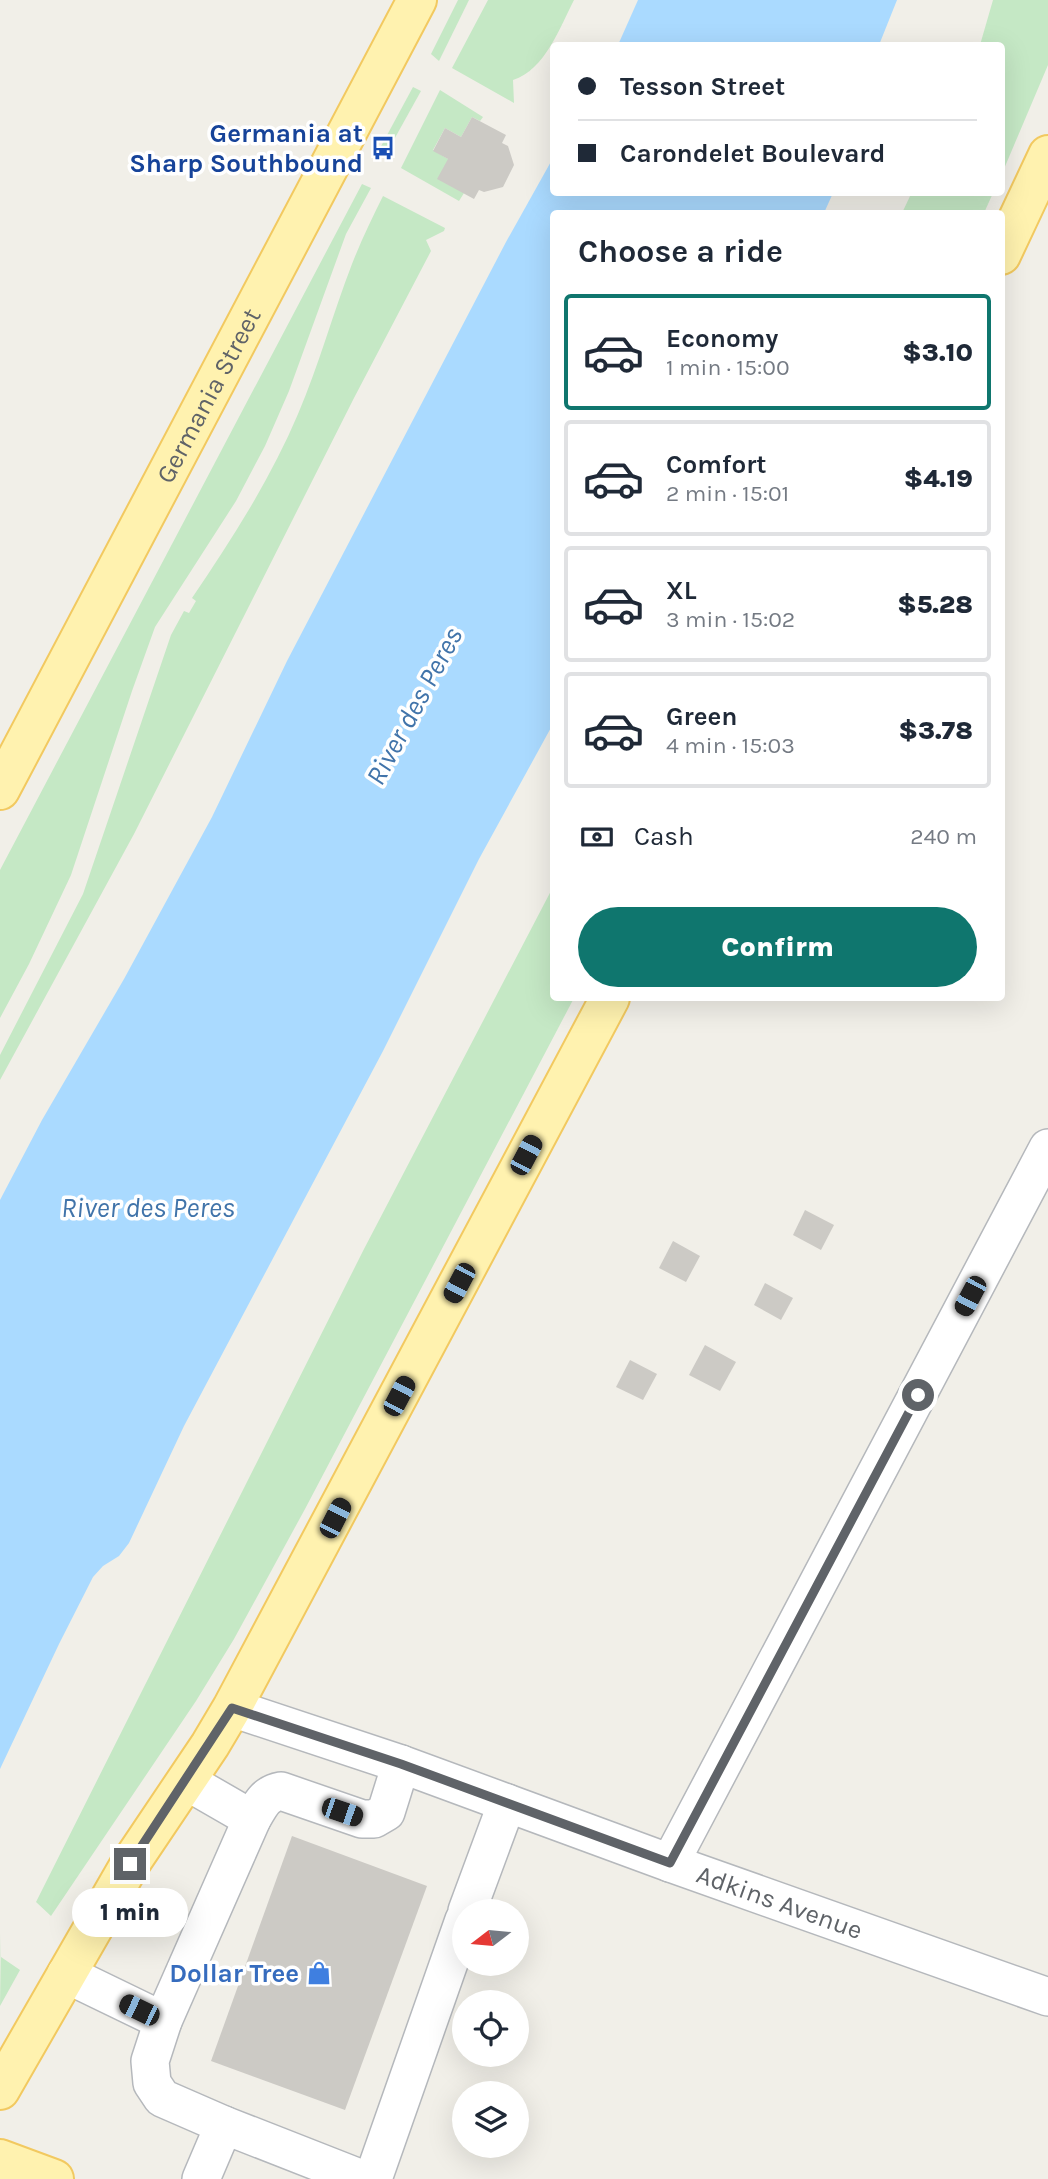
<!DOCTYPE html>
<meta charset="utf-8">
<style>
:root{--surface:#fff;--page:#f6f6f7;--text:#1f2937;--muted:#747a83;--line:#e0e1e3;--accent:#0f766e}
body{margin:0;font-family:Karla,sans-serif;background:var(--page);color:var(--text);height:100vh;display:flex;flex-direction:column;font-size:26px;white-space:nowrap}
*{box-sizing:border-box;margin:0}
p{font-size:23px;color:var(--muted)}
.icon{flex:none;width:38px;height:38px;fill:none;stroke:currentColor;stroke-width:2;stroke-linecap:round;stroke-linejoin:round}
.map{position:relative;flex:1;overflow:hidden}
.side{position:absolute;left:550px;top:210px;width:455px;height:791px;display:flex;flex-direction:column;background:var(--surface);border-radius:7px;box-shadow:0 7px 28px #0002}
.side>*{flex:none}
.banner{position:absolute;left:550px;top:42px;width:455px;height:154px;border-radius:7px;box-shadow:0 7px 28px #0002;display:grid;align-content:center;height:154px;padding:0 28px;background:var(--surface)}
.needle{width:46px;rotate:254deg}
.buttons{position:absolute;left:452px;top:1899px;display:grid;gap:14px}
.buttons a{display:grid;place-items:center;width:77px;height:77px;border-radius:50%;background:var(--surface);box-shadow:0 7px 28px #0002;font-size:35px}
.end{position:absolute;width:32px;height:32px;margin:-16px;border:9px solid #5f6368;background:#fff;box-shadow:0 0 0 4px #fff}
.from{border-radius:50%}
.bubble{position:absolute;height:49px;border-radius:24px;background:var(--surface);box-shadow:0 7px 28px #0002;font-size:23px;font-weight:800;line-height:49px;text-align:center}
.car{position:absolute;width:21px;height:42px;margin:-21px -10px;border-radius:9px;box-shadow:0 0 5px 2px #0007;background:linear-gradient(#222 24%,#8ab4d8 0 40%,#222 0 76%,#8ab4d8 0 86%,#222 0)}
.banner b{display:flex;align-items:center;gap:24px;height:66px;font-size:26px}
.banner b+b{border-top:2px solid var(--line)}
.banner i{width:18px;height:18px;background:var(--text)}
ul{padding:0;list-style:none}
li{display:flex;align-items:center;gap:21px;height:116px;margin:0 14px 10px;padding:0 14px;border:4px solid var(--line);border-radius:7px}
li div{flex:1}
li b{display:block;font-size:26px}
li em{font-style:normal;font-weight:800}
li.selected{border-color:var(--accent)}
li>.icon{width:63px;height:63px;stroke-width:1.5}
h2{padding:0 28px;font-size:32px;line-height:84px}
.pay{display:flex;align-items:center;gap:18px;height:77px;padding:0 28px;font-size:26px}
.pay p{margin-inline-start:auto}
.cta{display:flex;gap:14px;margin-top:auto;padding:14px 28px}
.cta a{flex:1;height:80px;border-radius:42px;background:var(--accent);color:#fff;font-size:28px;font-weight:800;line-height:80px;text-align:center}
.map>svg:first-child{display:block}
</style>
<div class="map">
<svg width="1048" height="2179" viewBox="0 0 1048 2179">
<rect width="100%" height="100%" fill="#f1efe8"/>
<g fill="#c5e8c5">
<path d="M458,0H469L439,61L431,54Z"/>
<path d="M488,0H574C560,27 545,70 513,80L514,103L452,68Z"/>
<path d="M993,0H1048V65L1001,176V46L980,45Z"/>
<path d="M413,87L421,91L386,154L379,150Z"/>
<path d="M440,90L483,117L480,121L472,117L461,137L445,128L433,150L448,159L464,193L459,201L401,168Z"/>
<path d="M362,184L371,188L346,234L289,391L265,446L236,501L155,627L132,691L71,875L29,964L0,1018V870Z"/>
<path d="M912,192H993V193L984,213H902Z"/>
<path d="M383,196L445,228L444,231L426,240L431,251L354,398L134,834L0,1080V1055L83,894L171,635L184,611L189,613L196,601L192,598C232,539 270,480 298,414C319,365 333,313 352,264C361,241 372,218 383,196Z"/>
<path d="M553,887V998H574L305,1509L234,1639L196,1701L51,1916L36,1902L364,1249Z"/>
<path d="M1,1933V1957L20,1970L0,2006Z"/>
</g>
<g fill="#aadaff">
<path d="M638,0H897L879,45H618Z"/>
<path d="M553,158V192L833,193L824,213L553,214V724L479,859L383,1051L184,1426L129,1543L119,1556L103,1566L93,1577L59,1644L0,1769V1200L42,1120L124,979L212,817L287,661L506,242Z"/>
</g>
<g fill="#cccac5">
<path d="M472,117L506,135L502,143L508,146L514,165L503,187L484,192L479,190L474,199L437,179L448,159L433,151L445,128L461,137Z"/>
<path d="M805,1210L834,1225L821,1250L793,1235Z"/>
<path d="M673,1241L700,1256L686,1282L659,1268Z"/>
<path d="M765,1283L793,1298L781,1320L754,1305Z"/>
<path d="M705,1345L736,1362L720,1391L689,1375Z"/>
<path d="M630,1360L657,1374L643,1400L616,1387Z"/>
<path d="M292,1836L427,1886L345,2110L211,2061Z"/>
</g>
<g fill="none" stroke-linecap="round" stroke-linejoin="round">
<g stroke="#b5b8bc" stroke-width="40">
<g id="minor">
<path id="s1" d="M232,1708L401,1764L670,1863L1048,1997"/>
<path d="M186,1781L252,1819"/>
<path d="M670,1863L1048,1148"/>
<path d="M467,1911L507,1803"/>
<path d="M66,1974L163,2021"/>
<path d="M201,2179L224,2125"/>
<path d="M362,2179L224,2125L162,2098L152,2083L150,2061L163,2021L252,1819C260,1806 264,1794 281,1791L362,1819H374L386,1812L401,1764"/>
<path d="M373,2179L464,1920"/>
</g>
</g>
<g stroke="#f2c960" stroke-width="42">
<g id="major">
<path d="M1001,255L1048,155"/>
<path id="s2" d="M0,790L417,0"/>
<path d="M0,2090L130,1864L210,1745L232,1708L610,998"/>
<path d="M0,2159L54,2179"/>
</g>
</g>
<use href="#minor" stroke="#fff" stroke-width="37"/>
<use href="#major" stroke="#fff2af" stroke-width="38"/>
</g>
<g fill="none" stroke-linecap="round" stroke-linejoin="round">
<path stroke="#5f6368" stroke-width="9" d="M130,1864L232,1708L401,1764L670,1863L918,1395"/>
</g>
<defs>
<g id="bus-bare" transform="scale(1.89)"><path d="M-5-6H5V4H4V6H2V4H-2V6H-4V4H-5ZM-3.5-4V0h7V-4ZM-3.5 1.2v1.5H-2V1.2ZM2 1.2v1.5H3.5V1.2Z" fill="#1a4fb4" stroke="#fff" stroke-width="2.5" paint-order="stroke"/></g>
<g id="shop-bare" transform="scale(1.89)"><path d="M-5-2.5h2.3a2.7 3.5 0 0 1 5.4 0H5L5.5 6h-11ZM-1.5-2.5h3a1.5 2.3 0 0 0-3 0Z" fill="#3f7fe0" stroke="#fff" stroke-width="2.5" paint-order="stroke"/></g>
</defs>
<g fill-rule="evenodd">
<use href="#bus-bare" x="383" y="148"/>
<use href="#shop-bare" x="319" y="1973"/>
</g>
<g text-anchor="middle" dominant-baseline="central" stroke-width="7" stroke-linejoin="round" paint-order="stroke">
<g font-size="26" font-weight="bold" fill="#164399" stroke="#fff" text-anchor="end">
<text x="363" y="133">Germania at<tspan x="363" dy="30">Sharp Southbound</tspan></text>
</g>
<g font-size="26" fill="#5f6368" stroke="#fff">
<text stroke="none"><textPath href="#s2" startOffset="446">Germania Street</textPath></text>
<text stroke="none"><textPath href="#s1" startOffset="581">Adkins Avenue</textPath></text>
</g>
<g font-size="26" font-weight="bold" fill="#366cbe" stroke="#fff" text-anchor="end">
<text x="299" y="1973">Dollar Tree</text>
</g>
<g font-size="28" font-style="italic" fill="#4174aa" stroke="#fff">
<text transform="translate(414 706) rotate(-62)">River des Peres</text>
<text x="148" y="1207">River des Peres</text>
</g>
</g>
</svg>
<div class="buttons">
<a><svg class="needle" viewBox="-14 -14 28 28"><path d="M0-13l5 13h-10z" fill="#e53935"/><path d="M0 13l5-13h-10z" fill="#747a83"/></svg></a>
<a><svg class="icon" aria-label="locate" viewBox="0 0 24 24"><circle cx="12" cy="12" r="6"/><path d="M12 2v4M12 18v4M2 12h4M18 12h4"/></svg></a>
<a><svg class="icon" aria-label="layers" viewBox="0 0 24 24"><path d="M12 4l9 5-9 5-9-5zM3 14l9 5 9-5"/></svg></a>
</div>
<i class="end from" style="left:918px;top:1395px"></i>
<i class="end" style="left:130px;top:1864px"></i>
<div class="bubble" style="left:72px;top:1888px;width:116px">1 min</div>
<i class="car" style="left:526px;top:1155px;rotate:28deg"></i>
<i class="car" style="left:459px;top:1283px;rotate:208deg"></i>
<i class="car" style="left:970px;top:1296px;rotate:208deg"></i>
<i class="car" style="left:399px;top:1396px;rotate:28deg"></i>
<i class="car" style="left:335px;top:1518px;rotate:27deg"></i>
<i class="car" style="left:342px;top:1812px;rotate:109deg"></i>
<i class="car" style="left:139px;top:2010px;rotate:296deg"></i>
<div class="banner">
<b><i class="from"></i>Tesson Street</b>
<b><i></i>Carondelet Boulevard</b>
</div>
<section class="side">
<h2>Choose a ride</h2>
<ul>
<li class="selected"><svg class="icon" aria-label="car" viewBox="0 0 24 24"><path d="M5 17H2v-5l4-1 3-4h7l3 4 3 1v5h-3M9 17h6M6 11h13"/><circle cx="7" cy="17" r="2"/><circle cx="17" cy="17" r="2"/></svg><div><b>Economy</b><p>1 min · 15:00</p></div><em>$3.10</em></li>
<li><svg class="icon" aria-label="car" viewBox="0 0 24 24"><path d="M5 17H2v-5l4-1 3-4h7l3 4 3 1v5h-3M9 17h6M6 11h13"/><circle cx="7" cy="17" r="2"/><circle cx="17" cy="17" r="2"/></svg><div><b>Comfort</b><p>2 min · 15:01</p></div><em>$4.19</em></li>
<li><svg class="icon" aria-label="car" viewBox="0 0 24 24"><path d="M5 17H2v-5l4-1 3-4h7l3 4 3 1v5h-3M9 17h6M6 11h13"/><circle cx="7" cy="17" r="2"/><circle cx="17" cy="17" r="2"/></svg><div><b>XL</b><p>3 min · 15:02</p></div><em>$5.28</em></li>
<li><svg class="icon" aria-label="car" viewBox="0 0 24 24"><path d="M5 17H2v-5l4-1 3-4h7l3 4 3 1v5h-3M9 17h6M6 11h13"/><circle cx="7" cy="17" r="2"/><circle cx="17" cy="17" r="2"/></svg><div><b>Green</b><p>4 min · 15:03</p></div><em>$3.78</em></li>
</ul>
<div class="pay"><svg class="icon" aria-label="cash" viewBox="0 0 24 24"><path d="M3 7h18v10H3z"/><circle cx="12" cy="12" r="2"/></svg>Cash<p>240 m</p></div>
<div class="cta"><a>Confirm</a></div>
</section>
</div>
